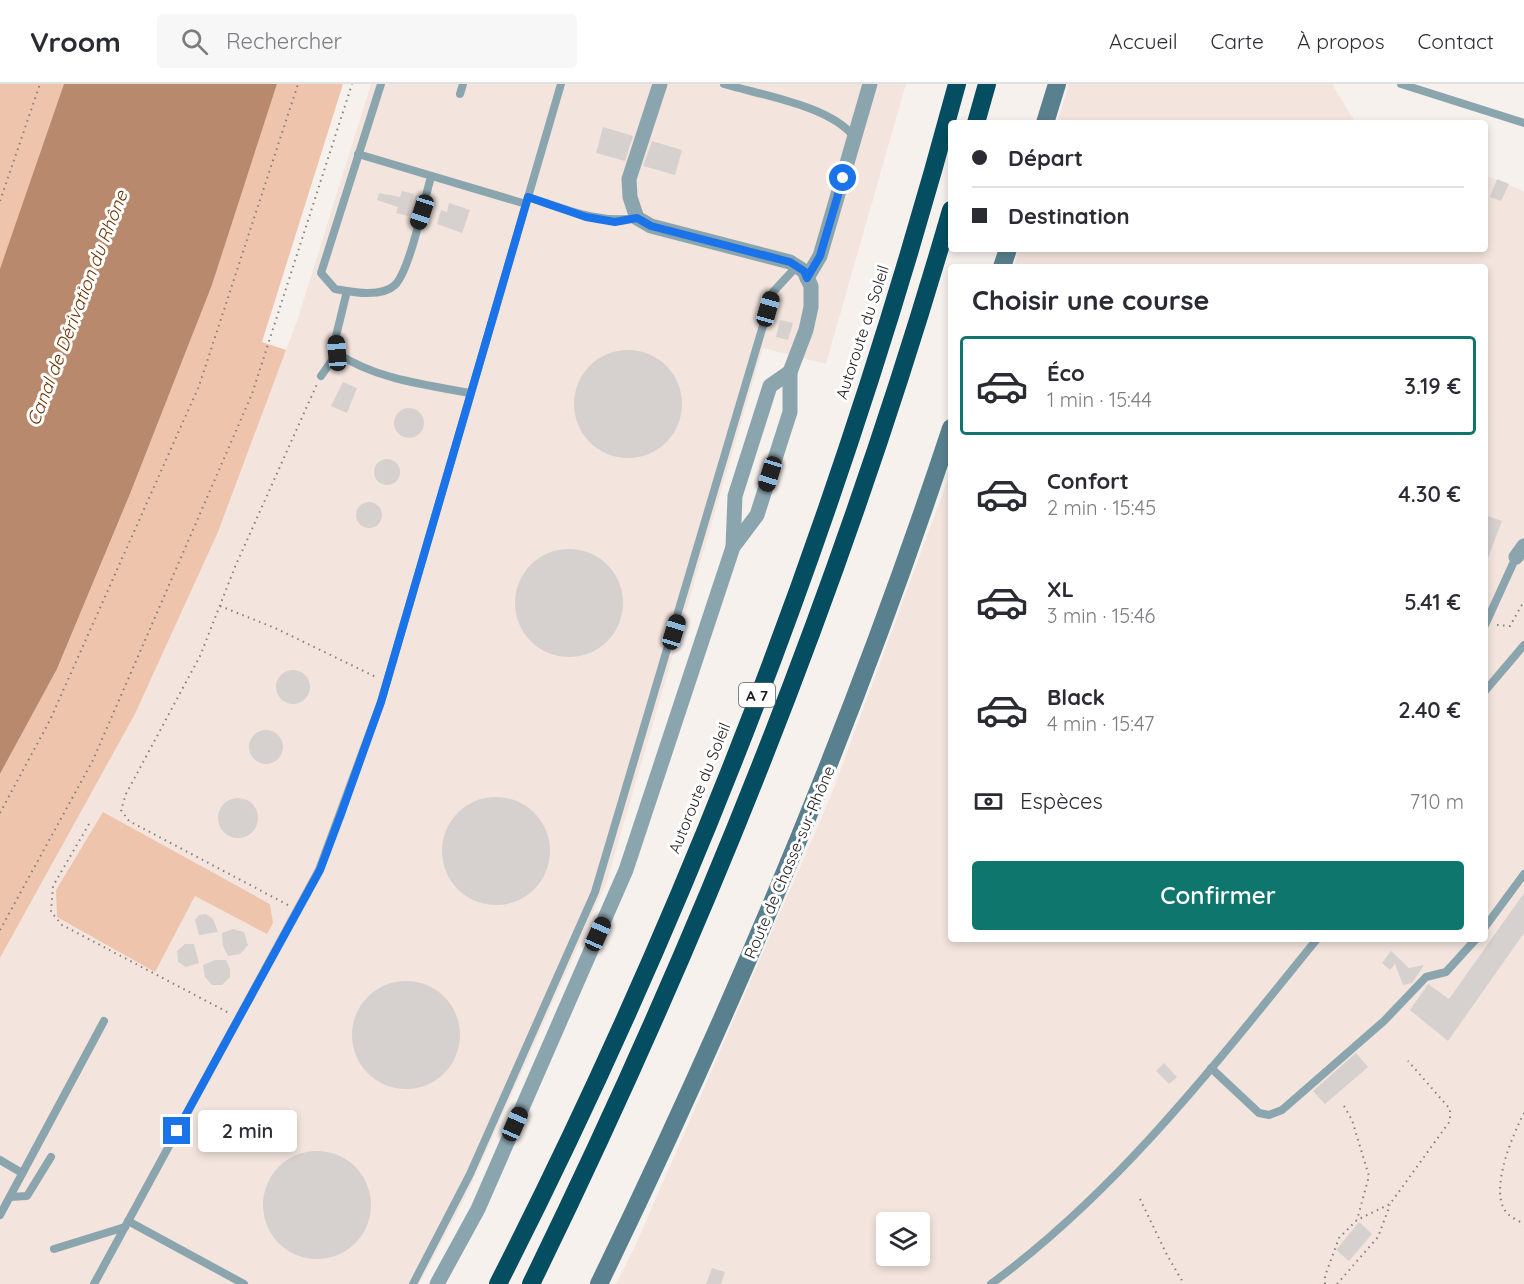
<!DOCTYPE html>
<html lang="fr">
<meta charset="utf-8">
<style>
:root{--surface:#fff;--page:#f7f7f7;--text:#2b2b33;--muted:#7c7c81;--line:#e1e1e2;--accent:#0f766e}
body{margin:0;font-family:Quicksand,sans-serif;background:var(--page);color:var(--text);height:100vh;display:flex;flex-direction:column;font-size:22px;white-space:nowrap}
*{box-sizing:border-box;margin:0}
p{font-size:20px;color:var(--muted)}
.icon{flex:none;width:33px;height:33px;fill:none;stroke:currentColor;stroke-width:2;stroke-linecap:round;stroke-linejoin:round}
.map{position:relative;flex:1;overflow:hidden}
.details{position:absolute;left:948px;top:180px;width:540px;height:678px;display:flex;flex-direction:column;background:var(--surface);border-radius:6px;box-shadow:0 3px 9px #0003}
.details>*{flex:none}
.guide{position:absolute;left:948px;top:36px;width:540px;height:132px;border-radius:6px;box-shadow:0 3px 9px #0003;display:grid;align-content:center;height:132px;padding:0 24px;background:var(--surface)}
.fabs{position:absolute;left:876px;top:1128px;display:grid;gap:12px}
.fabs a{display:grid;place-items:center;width:54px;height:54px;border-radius:6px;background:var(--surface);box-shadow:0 3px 9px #0003;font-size:30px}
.end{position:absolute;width:27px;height:27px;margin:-14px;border:8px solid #1a73e8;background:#fff;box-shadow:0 0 0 3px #fff}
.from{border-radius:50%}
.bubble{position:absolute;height:42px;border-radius:6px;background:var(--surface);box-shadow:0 3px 9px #0003;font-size:20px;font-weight:600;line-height:42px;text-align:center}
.car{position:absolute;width:18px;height:36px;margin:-18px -9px;border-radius:8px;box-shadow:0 0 4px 2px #0007;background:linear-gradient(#222 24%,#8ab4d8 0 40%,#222 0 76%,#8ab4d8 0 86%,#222 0)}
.guide b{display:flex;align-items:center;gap:21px;height:57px;font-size:22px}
.guide b+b{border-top:2px solid var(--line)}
.guide i{width:15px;height:15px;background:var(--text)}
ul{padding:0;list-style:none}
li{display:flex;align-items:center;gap:18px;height:99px;margin:0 12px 9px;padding:0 12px;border:3px solid transparent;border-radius:6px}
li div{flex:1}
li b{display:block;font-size:22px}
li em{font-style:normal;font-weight:600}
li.on{border-color:var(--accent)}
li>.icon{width:54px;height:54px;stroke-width:1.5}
h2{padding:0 24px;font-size:27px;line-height:72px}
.pay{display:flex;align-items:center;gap:15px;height:66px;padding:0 24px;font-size:22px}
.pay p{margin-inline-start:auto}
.button{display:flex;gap:12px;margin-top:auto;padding:12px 24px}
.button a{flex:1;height:69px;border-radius:6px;background:var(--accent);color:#fff;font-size:24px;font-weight:600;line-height:69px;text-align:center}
header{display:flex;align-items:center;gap:36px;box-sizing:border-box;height:84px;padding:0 30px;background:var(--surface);border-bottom:2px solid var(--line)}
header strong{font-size:28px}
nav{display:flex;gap:33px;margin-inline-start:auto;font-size:21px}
.search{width:420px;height:54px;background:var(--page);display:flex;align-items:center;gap:15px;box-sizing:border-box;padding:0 21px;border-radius:6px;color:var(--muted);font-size:22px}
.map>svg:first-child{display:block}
</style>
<header>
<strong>Vroom</strong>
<div class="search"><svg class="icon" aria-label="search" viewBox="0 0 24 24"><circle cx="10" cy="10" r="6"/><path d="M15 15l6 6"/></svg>Rechercher</div>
<nav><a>Accueil</a><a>Carte</a><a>À propos</a><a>Contact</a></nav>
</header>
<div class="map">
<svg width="1524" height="1200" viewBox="0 0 1524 1200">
<rect width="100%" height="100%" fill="#f7f1ee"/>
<g fill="#f3e5de" fill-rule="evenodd">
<path d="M371,0H906L826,280L763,264L606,800L466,1112L419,1200H0V874L135,630L218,448L298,234Z"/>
<path d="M1069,0H1332L1356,39H1057Z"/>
<path d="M1485,91L1524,107V1200H616L636,1160L830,714L951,387V855H1485V183H1014L1019,165H1485ZM886,1138H920V1172H886Z"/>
</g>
<g fill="#efc4ad">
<path d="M0,0H149L0,385Z"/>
<path d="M277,0H343L262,258L286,266L218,448L135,630L0,874V690L57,585L130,410L212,201Z"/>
<path d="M103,728L270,820L273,839L267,850L195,812L155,888L57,833L56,806Z"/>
</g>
<path fill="#b9896d" d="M64,0H277L212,201L130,410L57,585L0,690V185Z"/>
<g fill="#d6d1ce">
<path d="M603,43L633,52L625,77L596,69Z"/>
<path d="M652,57L682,66L675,91L643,82Z"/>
<path d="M1497,95L1509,100L1501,117L1490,113Z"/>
<path d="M402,107L414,110L408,132L396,129L398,123L377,116L379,109L400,113Z"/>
<path d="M449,119L470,126L462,149L437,140L441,126L447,128Z"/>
<path d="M780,236L793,239L788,256L776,253Z"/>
<circle cx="628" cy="320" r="54"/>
<path d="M343,298L357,304L347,329L331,322Z"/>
<circle cx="409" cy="339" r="15"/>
<circle cx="387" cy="388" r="13"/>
<circle cx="369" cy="431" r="13"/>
<path d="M1485,431L1502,437L1486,479H1485Z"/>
<circle cx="569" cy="519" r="54"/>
<circle cx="293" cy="603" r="17"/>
<circle cx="266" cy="663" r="17"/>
<circle cx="496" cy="767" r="54"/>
<circle cx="238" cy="734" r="20"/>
<path d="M1524,809V849L1448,957L1410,926L1428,900L1449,915Z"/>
<path d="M206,830L213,835L218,848L199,851L195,836L199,831Z"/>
<path d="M233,845L244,848L248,861L240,870L228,872L223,862L222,849Z"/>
<path d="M185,860H194L199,879L186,883L178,878L177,867Z"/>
<path d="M1391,867L1409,884L1424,881L1412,899L1403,901L1395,880L1390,886L1382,879Z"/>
<path d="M215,876H226L230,885V893L222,901H212L205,893L203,881Z"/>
<circle cx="406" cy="951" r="54"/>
<path d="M1356,969L1368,983L1325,1020L1313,1007Z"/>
<path d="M1164,979L1177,993L1169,1000L1156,987Z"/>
<circle cx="317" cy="1121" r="54"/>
<path d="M1359,1138L1372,1150L1349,1177L1336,1166Z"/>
<path d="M712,1184L725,1188L721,1200H706Z"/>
</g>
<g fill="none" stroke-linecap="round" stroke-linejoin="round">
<g stroke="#837f7d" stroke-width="2" stroke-dasharray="1.5 4.5" stroke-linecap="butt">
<path d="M0,117L40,0"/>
<path d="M220,522L275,544L378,594"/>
<path d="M1497,541L1510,542L1524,517"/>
<path d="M0,729L50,636L199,302L298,0"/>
<path d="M89,740L53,802L51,828L62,841L231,930"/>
<path d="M288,821L129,737L121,726L126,710L200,572L235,483L317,300"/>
<path d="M0,846L93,676L252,310L352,0"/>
<path d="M1344,1022L1352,1036L1369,1092L1357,1136"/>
<path d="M1524,1029C1513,1050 1487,1110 1508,1130C1512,1134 1519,1137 1524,1140"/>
<path d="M1140,1115L1167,1171L1184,1200"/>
<path d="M1325,1200V1192L1339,1154L1357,1136L1390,1120L1450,1037V1025L1408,977"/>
<path d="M1337,1200L1378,1153L1390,1121"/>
</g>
<g stroke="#8ba5af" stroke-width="8">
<path d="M381,0L321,189L335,205C352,208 381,214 395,201C410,186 424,116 431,93"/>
<path d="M724,0C761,11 831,22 854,53"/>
<path d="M1401,0L1524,39"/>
<path d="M460,10L463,0"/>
<path d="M358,70L526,120"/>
<path d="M528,113C565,125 598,140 637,134"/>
<path d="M347,207L336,252L337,269C375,295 426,301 470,309"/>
<path d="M321,292L337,269"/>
<path d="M1485,541L1516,473"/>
<path d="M1485,607L1524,561"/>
<path d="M1485,843L1524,790"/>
<path d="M1211,984L1259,1029L1269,1031L1282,1026L1384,937L1426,893L1446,888L1476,855"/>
<path d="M0,1076L22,1089"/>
<path d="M10,1113L27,1112L51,1073"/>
<path d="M0,1131L104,937"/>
<path d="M128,1137L244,1200"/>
<path d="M54,1165L125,1143"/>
<path d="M94,1200L319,786L381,618L561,0"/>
<path d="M413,1200L470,1090L595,808L773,208L797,182"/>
<path d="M991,1200C1119,1106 1218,977 1317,855"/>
</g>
<g stroke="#8ba5af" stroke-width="15">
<path d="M807,194L820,172L870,0"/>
<path d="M733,463L735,412L770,302L790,288"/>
<path d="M1516,473L1524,462"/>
<path d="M437,1200L478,1125L626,786L733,463L757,431L790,328V288L806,246L811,223V202L804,187L790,178L651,142L637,134L630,113L629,95L660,0"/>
</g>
<g stroke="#59808e" stroke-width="18">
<path d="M1045,39L1057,0"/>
<path d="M1002,183L1008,165"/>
<path d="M599,1200C734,922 854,638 951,344"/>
</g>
<g stroke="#054e62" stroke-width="18">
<path d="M976,39L987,0"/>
<path d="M498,1200C692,819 846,413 957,0"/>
<path d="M531,1200C700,854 844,496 951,126"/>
</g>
</g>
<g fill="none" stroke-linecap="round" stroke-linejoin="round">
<path stroke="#1a73e8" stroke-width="8" d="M177,1047L320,786L341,730L381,618L528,113L586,133L615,138L637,134L651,142L790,178L804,187L807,194L820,172L843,94"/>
</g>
<g text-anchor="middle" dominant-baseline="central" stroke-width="6" stroke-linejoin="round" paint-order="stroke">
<rect fill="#fff" stroke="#605f5e" stroke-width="1.5" x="739" y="599" width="36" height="24" rx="4.5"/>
<g font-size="15" font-weight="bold" fill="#1c1a19">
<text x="757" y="611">A 7</text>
</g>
<g font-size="16" fill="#1c1a19" stroke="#fff">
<text transform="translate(862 248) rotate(-72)">Autoroute du Soleil</text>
<text transform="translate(699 704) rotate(-68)">Autoroute du Soleil</text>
<text transform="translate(789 778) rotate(-67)">Route de Chasse-sur-Rhône</text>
</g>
<g font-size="18" font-style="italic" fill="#6d3101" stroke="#fff">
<text transform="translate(77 224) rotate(-69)">Canal de Dérivation du Rhône</text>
</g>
</g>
</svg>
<div class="fabs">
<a><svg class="icon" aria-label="layers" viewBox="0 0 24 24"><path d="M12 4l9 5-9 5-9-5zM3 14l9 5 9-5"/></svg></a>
</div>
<i class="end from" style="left:843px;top:94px"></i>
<i class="end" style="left:177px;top:1047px"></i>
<div class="bubble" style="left:198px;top:1026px;width:99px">2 min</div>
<i class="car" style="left:422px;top:128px;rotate:198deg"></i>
<i class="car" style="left:768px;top:225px;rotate:16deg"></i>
<i class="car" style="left:337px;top:269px;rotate:356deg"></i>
<i class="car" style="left:770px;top:390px;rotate:197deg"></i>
<i class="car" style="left:674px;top:548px;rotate:17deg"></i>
<i class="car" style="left:598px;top:850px;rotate:24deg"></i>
<i class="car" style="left:515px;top:1040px;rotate:24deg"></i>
<div class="guide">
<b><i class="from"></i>Départ</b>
<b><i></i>Destination</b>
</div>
<section class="details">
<h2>Choisir une course</h2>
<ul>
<li class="on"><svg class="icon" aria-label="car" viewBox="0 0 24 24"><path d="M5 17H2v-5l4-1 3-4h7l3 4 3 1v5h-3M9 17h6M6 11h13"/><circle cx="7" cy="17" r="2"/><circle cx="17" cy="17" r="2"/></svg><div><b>Éco</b><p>1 min · 15:44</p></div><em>3.19 €</em></li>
<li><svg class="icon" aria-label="car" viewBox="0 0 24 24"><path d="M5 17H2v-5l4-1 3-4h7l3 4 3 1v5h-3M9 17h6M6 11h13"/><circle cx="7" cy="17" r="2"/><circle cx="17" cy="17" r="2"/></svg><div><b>Confort</b><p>2 min · 15:45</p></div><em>4.30 €</em></li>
<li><svg class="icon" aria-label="car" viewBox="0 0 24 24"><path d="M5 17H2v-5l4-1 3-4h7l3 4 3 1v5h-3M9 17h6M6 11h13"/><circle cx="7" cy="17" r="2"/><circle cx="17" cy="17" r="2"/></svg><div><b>XL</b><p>3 min · 15:46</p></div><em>5.41 €</em></li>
<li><svg class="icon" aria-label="car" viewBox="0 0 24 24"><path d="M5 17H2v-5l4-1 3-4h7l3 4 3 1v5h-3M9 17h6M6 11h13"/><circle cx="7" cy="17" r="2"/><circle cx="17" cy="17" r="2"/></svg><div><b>Black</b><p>4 min · 15:47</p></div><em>2.40 €</em></li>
</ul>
<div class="pay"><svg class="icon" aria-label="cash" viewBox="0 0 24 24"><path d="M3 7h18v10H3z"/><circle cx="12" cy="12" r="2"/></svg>Espèces<p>710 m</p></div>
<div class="button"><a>Confirmer</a></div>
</section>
</div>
